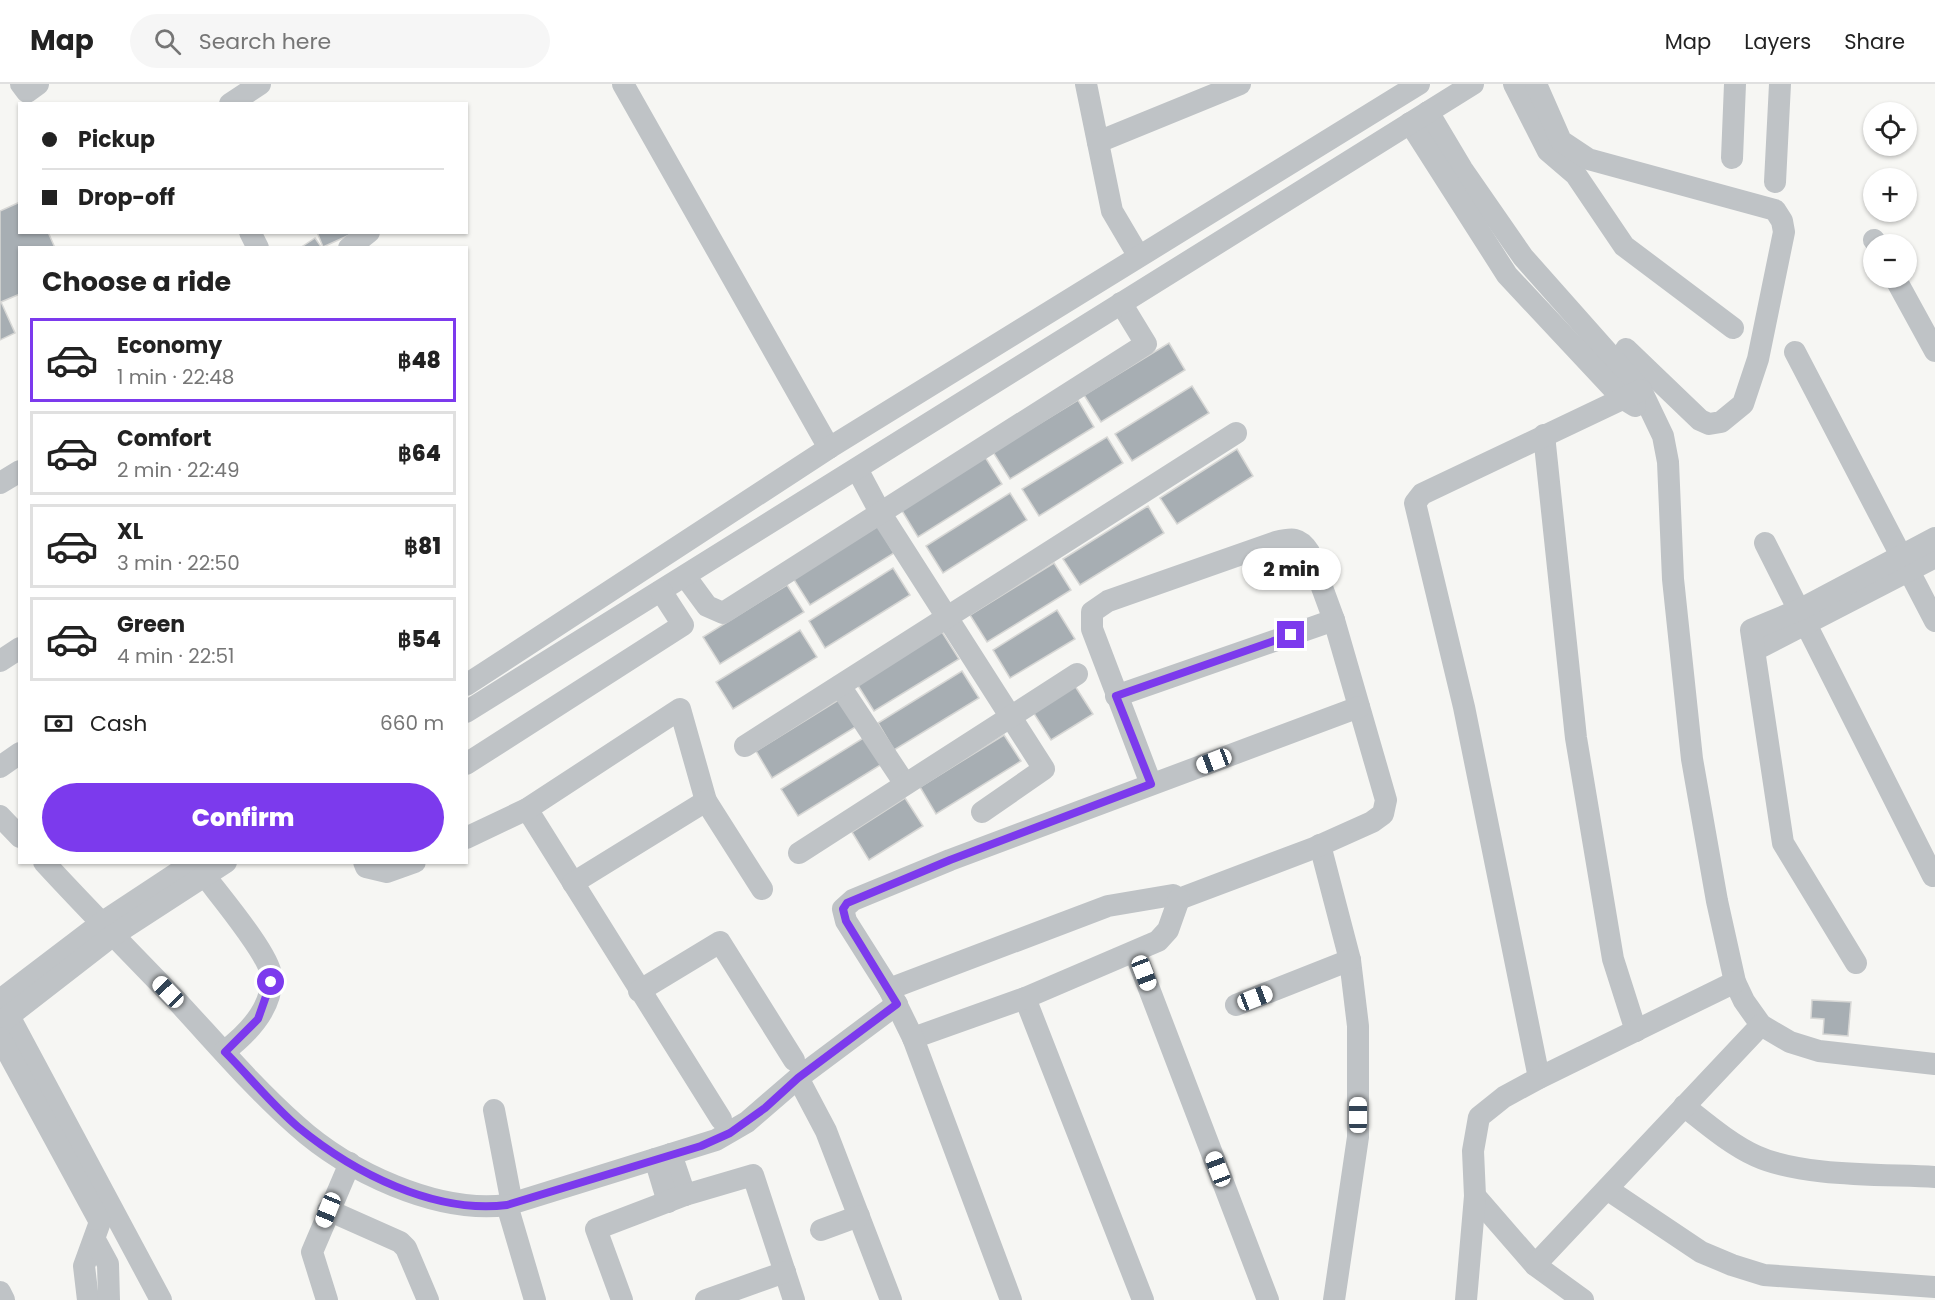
<!DOCTYPE html>
<meta charset="utf-8">
<style>
:root{--surface:#fff;--page:#f6f6f6;--text:#222;--muted:#767676;--line:#e0e0e0;--accent:#7c3aed}
body{margin:0;font-family:Poppins,sans-serif;background:var(--page);color:var(--text);height:100vh;display:flex;flex-direction:column;font-size:22px;white-space:nowrap}
*{box-sizing:border-box;margin:0}
p{font-size:20px;color:var(--muted)}
.icon{flex:none;width:33px;height:33px;fill:none;stroke:currentColor;stroke-width:2;stroke-linecap:round;stroke-linejoin:round}
.map{position:relative;flex:1;overflow:hidden}
.details{position:absolute;left:18px;top:162px;width:450px;height:618px;display:flex;flex-direction:column;background:var(--surface);border-radius:0px;box-shadow:0 2px 4px #0004}
.details>*{flex:none}
.hud{position:absolute;left:18px;top:18px;width:450px;height:132px;border-radius:0px;box-shadow:0 2px 4px #0004;display:grid;align-content:center;height:132px;padding:0 24px;background:var(--surface)}
.controls{position:absolute;left:1863px;top:18px;display:grid;gap:12px}
.controls a{display:grid;place-items:center;width:54px;height:54px;border-radius:50%;background:var(--surface);box-shadow:0 2px 4px #0004;font-size:30px}
.end{position:absolute;width:27px;height:27px;margin:-14px;border:8px solid #7c3aed;background:#fff;box-shadow:0 0 0 3px #fff}
.from{border-radius:50%}
.bubble{position:absolute;height:42px;border-radius:21px;background:var(--surface);box-shadow:0 2px 4px #0004;font-size:20px;font-weight:800;line-height:42px;text-align:center}
.car{position:absolute;width:18px;height:36px;margin:-18px -9px;border-radius:8px;box-shadow:0 0 4px 2px #0007;background:linear-gradient(#fff 24%,#345 0 40%,#fff 0 76%,#345 0 86%,#fff 0)}
.hud b{display:flex;align-items:center;gap:21px;height:57px;font-size:22px}
.hud b+b{border-top:2px solid var(--line)}
.hud i{width:15px;height:15px;background:var(--text)}
ul{padding:0;list-style:none}
li{display:flex;align-items:center;gap:18px;height:84px;margin:0 12px 9px;padding:0 12px;border:3px solid var(--line);border-radius:0px}
li div{flex:1}
li b{display:block;font-size:22px}
li em{font-style:normal;font-weight:800}
li.active{border-color:var(--accent)}
li>.icon{width:54px;height:54px;stroke-width:1.5}
h2{padding:0 24px;font-size:27px;line-height:72px}
.pay{display:flex;align-items:center;gap:15px;height:66px;padding:0 24px;font-size:22px}
.pay p{margin-inline-start:auto}
.action{display:flex;gap:12px;margin-top:auto;padding:12px 24px}
.action a{flex:1;height:69px;border-radius:36px;background:var(--accent);color:#fff;font-size:24px;font-weight:800;line-height:69px;text-align:center}
header{display:flex;align-items:center;gap:36px;box-sizing:border-box;height:84px;padding:0 30px;background:var(--surface);border-bottom:2px solid var(--line)}
header strong{font-size:28px}
nav{display:flex;gap:33px;margin-inline-start:auto;font-size:21px}
.search{width:420px;height:54px;background:var(--page);display:flex;align-items:center;gap:15px;box-sizing:border-box;padding:0 21px;border-radius:33px;color:var(--muted);font-size:22px}
.map>svg:first-child{display:block}
</style>
<header>
<strong>Map</strong>
<div class="search"><svg class="icon" aria-label="search" viewBox="0 0 24 24"><circle cx="10" cy="10" r="6"/><path d="M15 15l6 6"/></svg>Search here</div>
<nav><a>Map</a><a>Layers</a><a>Share</a></nav>
</header>
<div class="map">
<svg width="1935" height="1216" viewBox="0 0 1935 1216">
<rect width="100%" height="100%" fill="#f6f6f3"/>
<g fill="#a7aeb3" stroke="#d7d7d5" stroke-width="1.5">
<path d="M20,118V148H48L55,164H20V210L1,218L15,249L0,256V127Z"/>
<path d="M317,148H356L323,163Z"/>
<path d="M315,154L322,164H300Z"/>
<path d="M1169,259L1185,286L1101,338L1084,311Z"/>
<path d="M1192,302L1209,329L1132,377L1115,350Z"/>
<path d="M1078,316L1094,343L1010,395L993,368Z"/>
<path d="M1107,353L1123,379L1039,432L1022,405Z"/>
<path d="M1237,365L1253,392L1177,440L1160,414Z"/>
<path d="M985,373L1002,400L918,453L901,425Z"/>
<path d="M1010,409L1027,436L943,489L926,462Z"/>
<path d="M1148,422L1164,449L1080,501L1063,475Z"/>
<path d="M878,442L894,469L810,521L793,494Z"/>
<path d="M1054,479L1071,506L987,558L970,531Z"/>
<path d="M893,484L910,511L825,564L809,537Z"/>
<path d="M787,501L804,528L720,580L703,553Z"/>
<path d="M1057,526L1075,555L1010,594L993,566Z"/>
<path d="M800,546L817,573L733,625L716,598Z"/>
<path d="M942,548L959,575L874,627L857,600Z"/>
<path d="M962,587L979,614L894,666L878,639Z"/>
<path d="M1075,602L1093,630L1051,656L1033,628Z"/>
<path d="M840,615L857,642L772,694L756,667Z"/>
<path d="M1004,651L1021,677L936,730L920,703Z"/>
<path d="M865,653L882,680L798,732L781,705Z"/>
<path d="M905,714L923,742L869,776L852,748Z"/>
<path d="M1812,916L1851,918L1848,952L1823,950L1824,935L1811,934Z"/>
</g>
<g fill="none" stroke-linecap="round" stroke-linejoin="round">
<g stroke="#bfc3c6" stroke-width="22">
<path d="M21,0L27,8L38,0"/>
<path d="M623,0L829,364"/>
<path d="M1086,0L1112,127L1138,171"/>
<path d="M1514,0L1548,67L1576,91L1624,162L1733,244"/>
<path d="M1536,0L1561,57L1588,75L1775,126L1782,137L1784,148L1758,275L1743,320L1721,338L1709,340L1700,336L1626,265"/>
<path d="M230,20L260,0"/>
<path d="M1428,28L1462,85L1523,173L1641,306L1663,352L1668,378L1673,495L1692,675L1717,817L1735,898L1744,917L1761,941L1790,958L1819,967L1935,980"/>
<path d="M1410,39L1507,191L1622,314L1635,322"/>
<path d="M1098,58L1240,0"/>
<path d="M1732,74L1735,0"/>
<path d="M1775,98L1780,0"/>
<path d="M250,148L258,164"/>
<path d="M1874,156L1877,160"/>
<path d="M349,164L369,148"/>
<path d="M1895,194L1935,267"/>
<path d="M1795,268L1935,537"/>
<path d="M1544,351L1576,654L1613,875L1636,947"/>
<path d="M857,385L881,430L1044,685L982,728"/>
<path d="M0,399L20,387"/>
<path d="M1765,459L1933,792"/>
<path d="M685,492L707,522L723,529L1146,260L1121,219"/>
<path d="M1755,566L1935,473"/>
<path d="M0,577L20,564"/>
<path d="M466,601L829,364L1419,0"/>
<path d="M840,602L905,700"/>
<path d="M1116,612L1334,536"/>
<path d="M466,628L1473,0"/>
<path d="M745,662L1236,349"/>
<path d="M466,680L683,541L661,507"/>
<path d="M0,683L20,669"/>
<path d="M527,725L721,1035"/>
<path d="M0,732L20,753"/>
<path d="M466,754L527,725L680,625L706,717"/>
<path d="M1320,761L1350,876L1358,942V1053L1334,1216"/>
<path d="M799,769L1077,590"/>
<path d="M44,778C87,825 132,870 176,916C215,958 253,1003 296,1041C348,1088 437,1130 507,1121L716,1056L747,1038L798,994L897,920"/>
<path d="M364,778L366,783L387,788L415,778"/>
<path d="M205,792C220,812 269,870 271,891C274,923 247,950 225,967"/>
<path d="M573,799L706,717L762,805"/>
<path d="M1135,868L1268,1216"/>
<path d="M1856,879L1783,759L1751,546L1801,525L1935,454"/>
<path d="M889,905L1108,822L1173,811L1179,815L1314,764L1372,738L1383,730L1386,716L1334,536L1309,468C1300,453 1292,454 1276,458L1108,517L1092,528V545L1151,700"/>
<path d="M639,907L720,858L794,976"/>
<path d="M1025,914L1143,1216"/>
<path d="M0,916L100,840L194,778"/>
<path d="M1236,921L1350,876"/>
<path d="M9,932L161,1216"/>
<path d="M0,939L112,852L226,778"/>
<path d="M0,954L100,1138L84,1182L88,1216"/>
<path d="M913,954L1025,914L1158,857L1168,846L1179,815"/>
<path d="M798,994L826,1047L891,1216"/>
<path d="M1539,994L1464,623L1415,419L1422,410L1641,306"/>
<path d="M1684,1022C1707,1040 1730,1060 1756,1072C1802,1093 1884,1090 1935,1093"/>
<path d="M494,1026L512,1120"/>
<path d="M671,1070L685,1111"/>
<path d="M655,1075L668,1118"/>
<path d="M1607,1105L1701,1168L1732,1181L1764,1191L1935,1203"/>
<path d="M1475,1112L1535,1181L1583,1216"/>
<path d="M507,1121L535,1216"/>
<path d="M328,1126L400,1158L406,1164L428,1216"/>
<path d="M821,1146L859,1132"/>
<path d="M95,1156L108,1180L109,1216"/>
<path d="M1535,1181L1761,941"/>
<path d="M0,1208L4,1216"/>
<path d="M327,1216L312,1168L350,1079"/>
<path d="M622,1216L596,1145L685,1111L753,1091L794,1216"/>
<path d="M706,1216L785,1188"/>
<path d="M1011,1216L913,954L889,905L846,837L843,825L853,816L950,776L1359,623"/>
<path d="M1466,1216L1475,1112L1473,1067L1479,1033L1504,1013L1539,994L1735,898"/>
</g>
</g>
<g fill="none" stroke-linecap="round" stroke-linejoin="round">
<path stroke="#7c3aed" stroke-width="8" d="M271,898L258,935L225,968C249,992 272,1021 298,1043C354,1089 434,1130 507,1121L701,1062L730,1049L765,1024L798,994L897,920L846,837L843,825L847,819L950,776L1151,700L1116,612L1291,551"/>
</g>
</svg>
<div class="controls">
<a><svg class="icon" aria-label="locate" viewBox="0 0 24 24"><circle cx="12" cy="12" r="6"/><path d="M12 2v4M12 18v4M2 12h4M18 12h4"/></svg></a>
<a>+</a>
<a>−</a>
</div>
<i class="end from" style="left:271px;top:898px"></i>
<i class="end" style="left:1291px;top:551px"></i>
<div class="bubble" style="left:1242px;top:464px;width:99px">2 min</div>
<i class="car" style="left:1214px;top:677px;rotate:249deg"></i>
<i class="car" style="left:1144px;top:889px;rotate:159deg"></i>
<i class="car" style="left:168px;top:908px;rotate:316deg"></i>
<i class="car" style="left:1255px;top:914px;rotate:69deg"></i>
<i class="car" style="left:1358px;top:1031px;rotate:0deg"></i>
<i class="car" style="left:1218px;top:1085px;rotate:339deg"></i>
<i class="car" style="left:328px;top:1126px;rotate:202deg"></i>
<div class="hud">
<b><i class="from"></i>Pickup</b>
<b><i></i>Drop-off</b>
</div>
<section class="details">
<h2>Choose a ride</h2>
<ul>
<li class="active"><svg class="icon" aria-label="car" viewBox="0 0 24 24"><path d="M5 17H2v-5l4-1 3-4h7l3 4 3 1v5h-3M9 17h6M6 11h13"/><circle cx="7" cy="17" r="2"/><circle cx="17" cy="17" r="2"/></svg><div><b>Economy</b><p>1 min · 22:48</p></div><em>฿48</em></li>
<li><svg class="icon" aria-label="car" viewBox="0 0 24 24"><path d="M5 17H2v-5l4-1 3-4h7l3 4 3 1v5h-3M9 17h6M6 11h13"/><circle cx="7" cy="17" r="2"/><circle cx="17" cy="17" r="2"/></svg><div><b>Comfort</b><p>2 min · 22:49</p></div><em>฿64</em></li>
<li><svg class="icon" aria-label="car" viewBox="0 0 24 24"><path d="M5 17H2v-5l4-1 3-4h7l3 4 3 1v5h-3M9 17h6M6 11h13"/><circle cx="7" cy="17" r="2"/><circle cx="17" cy="17" r="2"/></svg><div><b>XL</b><p>3 min · 22:50</p></div><em>฿81</em></li>
<li><svg class="icon" aria-label="car" viewBox="0 0 24 24"><path d="M5 17H2v-5l4-1 3-4h7l3 4 3 1v5h-3M9 17h6M6 11h13"/><circle cx="7" cy="17" r="2"/><circle cx="17" cy="17" r="2"/></svg><div><b>Green</b><p>4 min · 22:51</p></div><em>฿54</em></li>
</ul>
<div class="pay"><svg class="icon" aria-label="cash" viewBox="0 0 24 24"><path d="M3 7h18v10H3z"/><circle cx="12" cy="12" r="2"/></svg>Cash<p>660 m</p></div>
<div class="action"><a>Confirm</a></div>
</section>
</div>
